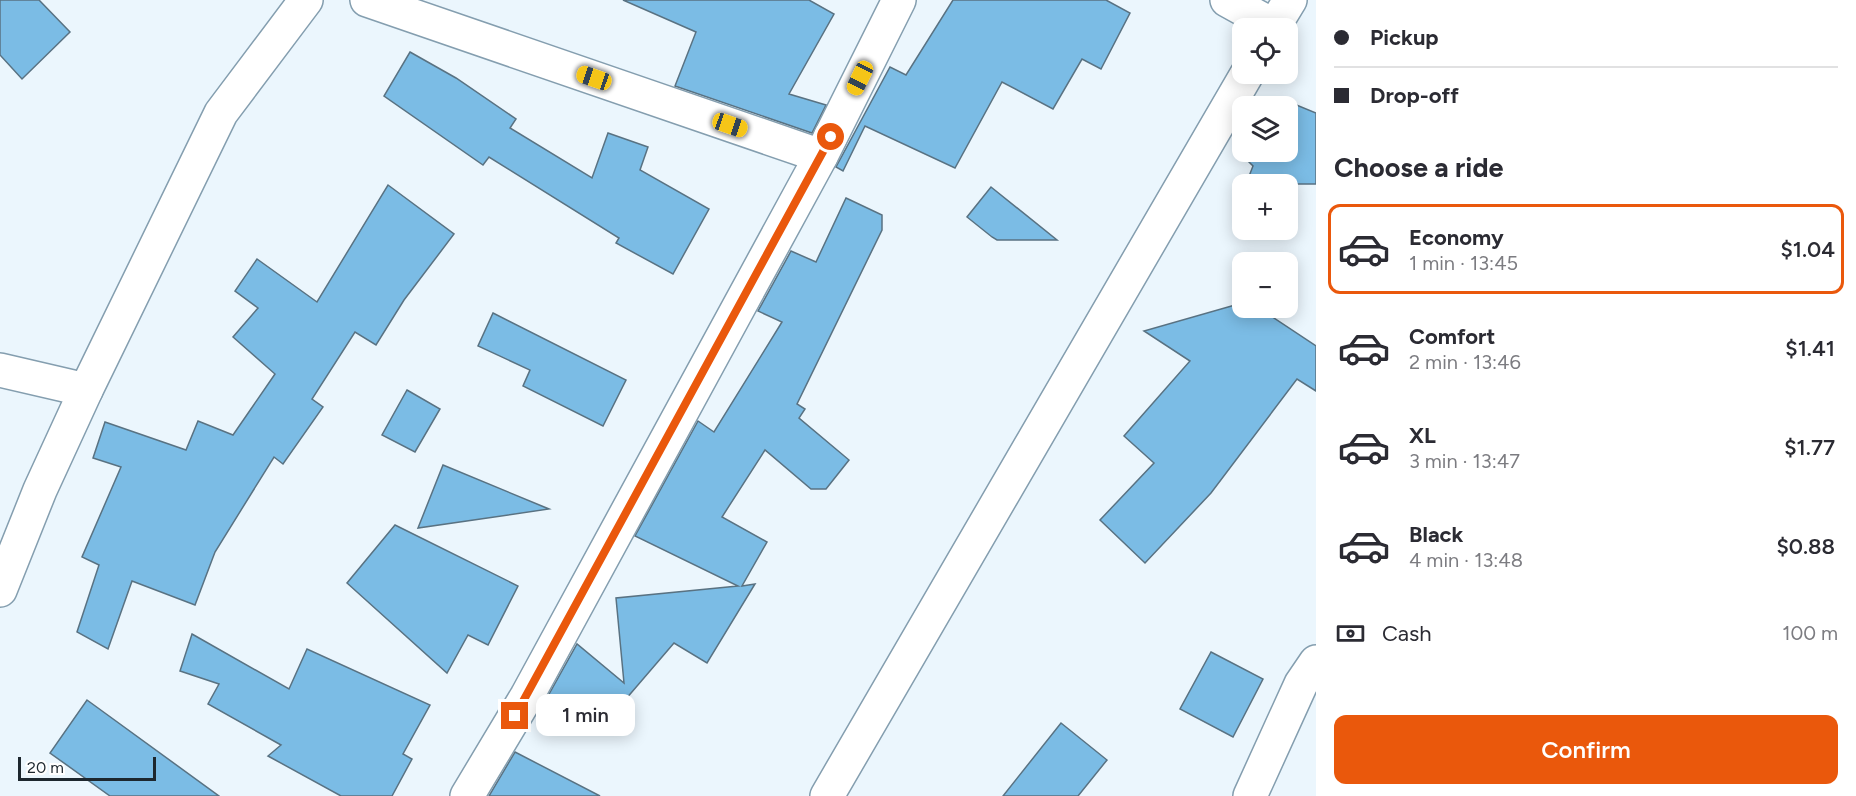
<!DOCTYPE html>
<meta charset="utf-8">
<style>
:root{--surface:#fff;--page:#f7f7f7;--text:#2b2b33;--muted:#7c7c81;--line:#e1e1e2;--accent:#ea580c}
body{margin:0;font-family:Figtree,sans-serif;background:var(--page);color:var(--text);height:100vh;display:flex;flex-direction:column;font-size:22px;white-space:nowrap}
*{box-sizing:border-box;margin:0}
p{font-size:20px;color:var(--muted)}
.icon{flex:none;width:33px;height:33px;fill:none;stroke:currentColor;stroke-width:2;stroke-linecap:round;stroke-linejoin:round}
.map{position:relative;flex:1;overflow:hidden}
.side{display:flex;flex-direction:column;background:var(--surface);width:540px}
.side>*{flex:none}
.hud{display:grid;align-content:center;height:132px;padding:0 18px;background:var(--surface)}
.fabs{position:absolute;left:1232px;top:18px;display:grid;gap:12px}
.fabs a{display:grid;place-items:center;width:66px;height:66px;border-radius:12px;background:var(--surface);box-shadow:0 3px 15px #0003;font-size:30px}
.scale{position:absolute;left:18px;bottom:15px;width:138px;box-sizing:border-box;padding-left:6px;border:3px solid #1d272e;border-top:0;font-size:16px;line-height:21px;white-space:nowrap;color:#1d272e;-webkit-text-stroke:4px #fff;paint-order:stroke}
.end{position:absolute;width:27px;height:27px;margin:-14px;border:8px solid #ea580c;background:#fff;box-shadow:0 0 0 3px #fff}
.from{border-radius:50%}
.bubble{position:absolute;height:42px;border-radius:12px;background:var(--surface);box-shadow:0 3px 15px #0003;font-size:20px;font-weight:600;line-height:42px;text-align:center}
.car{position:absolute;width:18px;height:36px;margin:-18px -9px;border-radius:8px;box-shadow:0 0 4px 2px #0007;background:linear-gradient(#f5c518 24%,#345 0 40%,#f5c518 0 76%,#345 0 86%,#f5c518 0)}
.hud b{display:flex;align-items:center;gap:21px;height:57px;font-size:22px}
.hud b+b{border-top:2px solid var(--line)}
.hud i{width:15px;height:15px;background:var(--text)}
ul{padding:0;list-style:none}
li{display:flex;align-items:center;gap:18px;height:90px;margin:0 12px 9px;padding:0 6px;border:3px solid transparent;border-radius:12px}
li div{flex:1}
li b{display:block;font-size:22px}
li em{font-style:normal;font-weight:600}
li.selected{border-color:var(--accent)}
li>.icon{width:54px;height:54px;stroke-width:1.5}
h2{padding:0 18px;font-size:27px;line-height:72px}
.pay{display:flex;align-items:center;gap:15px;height:66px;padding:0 18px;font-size:22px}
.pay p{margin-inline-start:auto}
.button{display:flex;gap:12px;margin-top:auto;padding:12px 18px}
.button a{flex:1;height:69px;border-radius:12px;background:var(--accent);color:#fff;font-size:24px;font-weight:600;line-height:69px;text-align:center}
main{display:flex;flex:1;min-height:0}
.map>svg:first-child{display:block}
</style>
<main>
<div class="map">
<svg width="1316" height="796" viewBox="0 0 1316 796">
<rect width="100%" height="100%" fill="#ebf6fd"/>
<g fill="#7bbce5" stroke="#597282" stroke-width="1.5">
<path d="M0,0H39L70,32L22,79L0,55Z"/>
<path d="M623,0H809L834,14L789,94L826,105L812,133L675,86L696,32Z"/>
<path d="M953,0H1106L1130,13L1101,69L1082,59L1053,109L1002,82L955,168L865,126L843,171L836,167L890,67L906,75Z"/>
<path d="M410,52L456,78L516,119L510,128L592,178L608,133L648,147L640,170L709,209L673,274L616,243L619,238L489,157L483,165L384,96Z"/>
<path d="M1277,97L1316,113V184H1246L1253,166L1249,162L1253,152H1287V106H1273Z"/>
<path d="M388,185L454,234L404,300L376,345L355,332L312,399L323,407L283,464L274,457L215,552L195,605L132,581L108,649L77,632L99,565L82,557L121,467L93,458L105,422L186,450L198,421L233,435L275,374L233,337L258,308L235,291L257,259L317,302Z"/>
<path d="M991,187L1057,240H997L992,237L967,217Z"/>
<path d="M846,198L882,215V230L797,404L805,409L799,418L849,460L826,489H811L765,450L722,517L767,542L742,586L755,584L707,663L674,643L595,735L548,696L577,644L624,683L616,598L738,586L635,536L698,421L714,432L782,322L758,311L791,251L816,262Z"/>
<path d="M1242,303V308H1259L1316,346V391L1297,379L1211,493L1145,563L1100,520L1154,463L1124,436L1190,361L1144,331Z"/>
<path d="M493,313L626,380L603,426L523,386L530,370L478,346Z"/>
<path d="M407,390L440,409L415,452L382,435Z"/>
<path d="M443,465L549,509L418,528Z"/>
<path d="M395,525L518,586L488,645L468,635L447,673L347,583Z"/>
<path d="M192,634L289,689L307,649L430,705L403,754L412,759L392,796H341L268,756L281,745L208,704L219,684L180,671Z"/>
<path d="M1211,652L1263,679L1233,737L1180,709Z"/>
<path d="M87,700L219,796H110L50,753Z"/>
<path d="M1061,723L1107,760L1078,796H1003Z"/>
<path d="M515,752L600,796H489Z"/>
</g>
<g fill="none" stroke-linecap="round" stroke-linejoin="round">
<g stroke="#849eaf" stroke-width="36">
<g id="street">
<path d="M367,0L821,156"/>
<path d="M1227,0L1274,26"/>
<path d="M1273,28L1290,0"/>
<path d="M0,370L86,390"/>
<path d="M0,590L40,490L86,390L221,113L306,0"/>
<path d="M467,796L527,696L821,156L899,0"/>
<path d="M827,796L1247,74"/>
<path d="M1250,796L1301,684L1316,662"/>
</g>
</g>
<use href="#street" stroke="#fff" stroke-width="33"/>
</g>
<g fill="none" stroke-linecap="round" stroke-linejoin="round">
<path stroke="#ea580c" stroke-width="8" d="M515,716L831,137"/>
</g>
</svg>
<div class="fabs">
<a><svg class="icon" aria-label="locate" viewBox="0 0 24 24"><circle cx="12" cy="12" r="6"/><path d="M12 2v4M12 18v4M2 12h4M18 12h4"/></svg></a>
<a><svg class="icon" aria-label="layers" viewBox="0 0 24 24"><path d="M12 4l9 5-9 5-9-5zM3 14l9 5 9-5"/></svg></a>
<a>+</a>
<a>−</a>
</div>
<div class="scale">20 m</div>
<i class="end from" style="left:831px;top:137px"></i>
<i class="end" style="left:515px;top:716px"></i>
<div class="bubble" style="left:536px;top:694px;width:99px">1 min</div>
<i class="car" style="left:594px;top:78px;rotate:289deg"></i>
<i class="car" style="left:860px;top:78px;rotate:206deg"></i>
<i class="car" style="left:730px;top:125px;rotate:109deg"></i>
</div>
<section class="side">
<div class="hud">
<b><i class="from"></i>Pickup</b>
<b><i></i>Drop-off</b>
</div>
<h2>Choose a ride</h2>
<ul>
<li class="selected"><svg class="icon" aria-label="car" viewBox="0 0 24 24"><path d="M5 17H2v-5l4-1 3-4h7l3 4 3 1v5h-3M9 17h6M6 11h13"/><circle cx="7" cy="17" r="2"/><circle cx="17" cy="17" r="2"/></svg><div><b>Economy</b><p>1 min · 13:45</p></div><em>$1.04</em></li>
<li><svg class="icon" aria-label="car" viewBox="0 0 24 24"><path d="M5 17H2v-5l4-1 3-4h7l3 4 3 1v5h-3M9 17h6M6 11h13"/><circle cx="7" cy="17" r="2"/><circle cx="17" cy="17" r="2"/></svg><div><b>Comfort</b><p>2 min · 13:46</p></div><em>$1.41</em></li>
<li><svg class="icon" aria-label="car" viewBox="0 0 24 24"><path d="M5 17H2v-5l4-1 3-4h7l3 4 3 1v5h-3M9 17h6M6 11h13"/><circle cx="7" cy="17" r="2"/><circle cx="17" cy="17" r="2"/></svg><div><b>XL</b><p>3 min · 13:47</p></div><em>$1.77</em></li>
<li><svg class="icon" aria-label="car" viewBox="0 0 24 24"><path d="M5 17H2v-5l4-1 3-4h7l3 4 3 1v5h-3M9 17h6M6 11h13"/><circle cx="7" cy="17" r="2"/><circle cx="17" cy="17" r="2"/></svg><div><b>Black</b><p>4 min · 13:48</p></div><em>$0.88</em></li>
</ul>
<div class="pay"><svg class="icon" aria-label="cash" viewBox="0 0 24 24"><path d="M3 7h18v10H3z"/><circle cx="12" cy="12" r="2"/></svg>Cash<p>100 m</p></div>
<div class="button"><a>Confirm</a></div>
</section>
</main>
